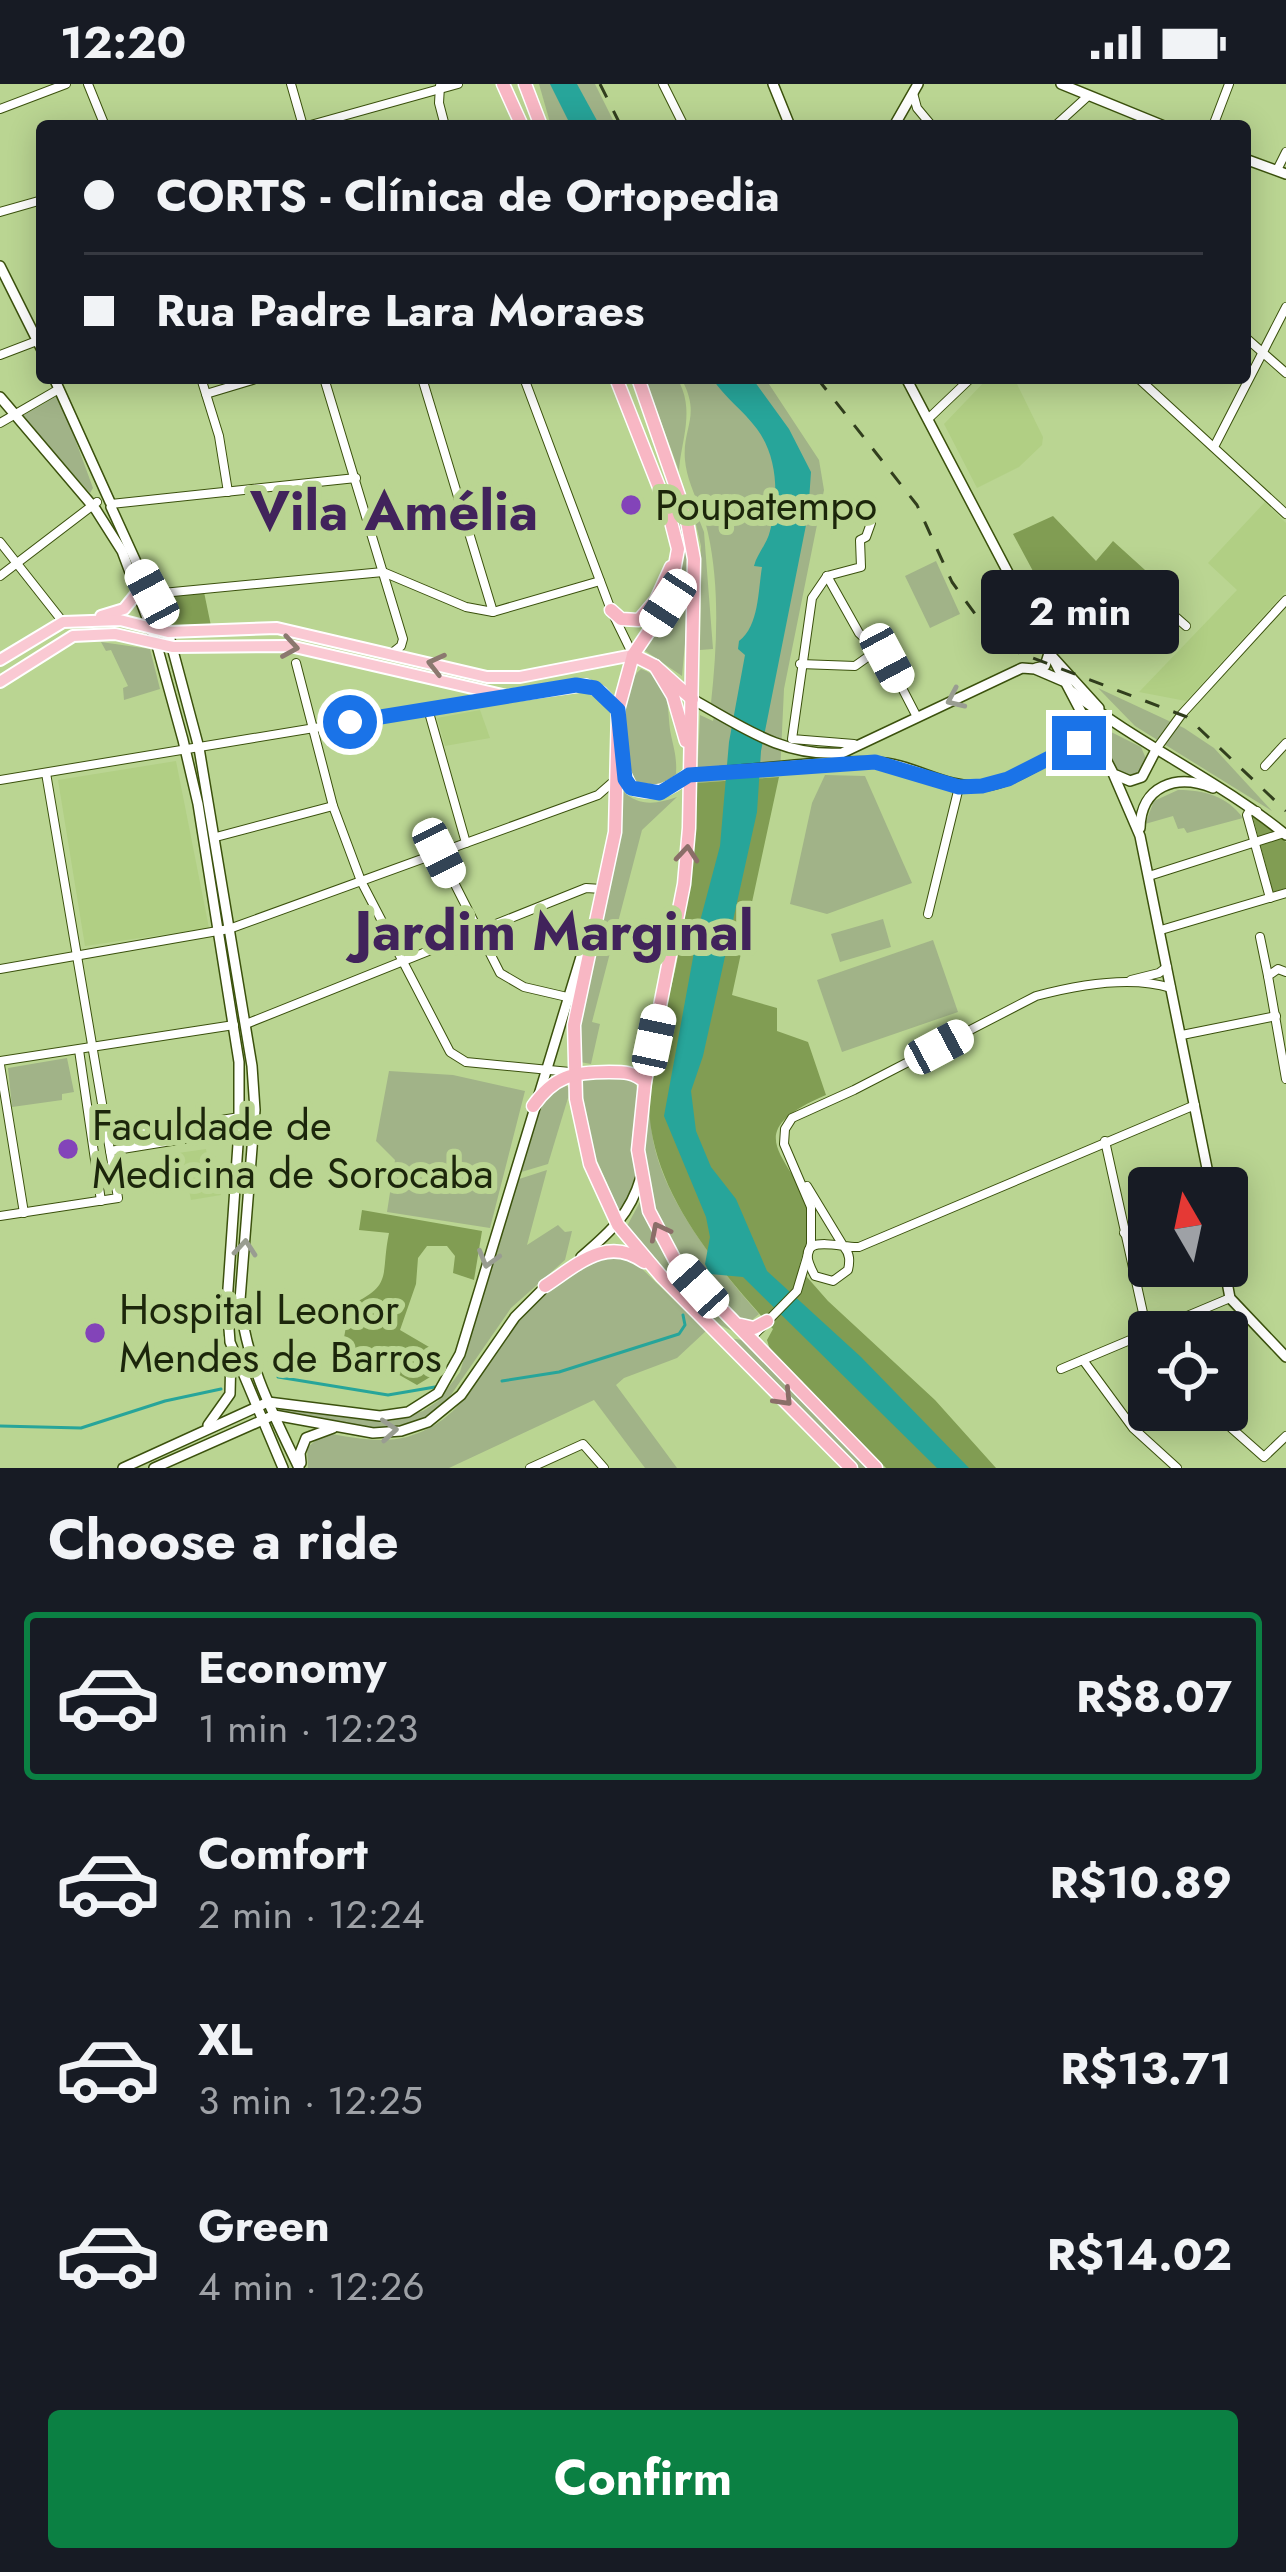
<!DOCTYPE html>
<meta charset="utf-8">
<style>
:root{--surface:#171b24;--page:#20242c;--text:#f1f3f6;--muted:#9ea1a6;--line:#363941;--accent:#0b8043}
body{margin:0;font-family:Jost,sans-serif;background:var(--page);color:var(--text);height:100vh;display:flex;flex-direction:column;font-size:45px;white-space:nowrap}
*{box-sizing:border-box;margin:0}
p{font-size:39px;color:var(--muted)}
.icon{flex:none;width:66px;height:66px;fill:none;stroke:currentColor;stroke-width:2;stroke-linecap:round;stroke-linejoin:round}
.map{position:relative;height:1384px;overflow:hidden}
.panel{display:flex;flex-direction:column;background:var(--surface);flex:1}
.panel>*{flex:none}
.banner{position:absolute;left:36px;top:36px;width:1215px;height:264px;border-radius:12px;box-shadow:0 6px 30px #0003;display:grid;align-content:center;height:264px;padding:0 48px;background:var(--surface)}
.needle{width:78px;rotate:351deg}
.buttons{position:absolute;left:1128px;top:1083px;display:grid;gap:24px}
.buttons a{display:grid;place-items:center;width:120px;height:120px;border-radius:12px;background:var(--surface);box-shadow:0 6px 30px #0003;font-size:60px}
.end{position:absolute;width:54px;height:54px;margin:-27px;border:15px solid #1a73e8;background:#fff;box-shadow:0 0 0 6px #fff}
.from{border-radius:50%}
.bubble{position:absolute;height:84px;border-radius:12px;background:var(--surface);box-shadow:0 6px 30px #0003;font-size:39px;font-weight:700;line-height:84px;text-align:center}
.car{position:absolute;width:36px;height:72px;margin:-36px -18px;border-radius:15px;box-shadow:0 0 9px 3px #0007;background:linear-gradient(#fff 24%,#345 0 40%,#fff 0 76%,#345 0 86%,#fff 0)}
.banner b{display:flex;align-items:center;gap:42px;height:114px;font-size:45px}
.banner b+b{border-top:3px solid var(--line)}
.banner i{width:30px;height:30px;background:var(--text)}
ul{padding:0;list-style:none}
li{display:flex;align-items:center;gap:36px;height:168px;margin:0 24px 18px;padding:0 24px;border:6px solid transparent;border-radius:12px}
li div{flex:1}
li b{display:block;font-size:45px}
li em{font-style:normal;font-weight:700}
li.active{border-color:var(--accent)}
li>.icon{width:108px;height:108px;stroke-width:1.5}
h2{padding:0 48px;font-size:54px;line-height:144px}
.cta{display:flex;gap:24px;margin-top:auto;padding:24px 48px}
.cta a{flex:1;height:138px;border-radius:12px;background:var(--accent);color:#fff;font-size:48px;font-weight:700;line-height:138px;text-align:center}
.status{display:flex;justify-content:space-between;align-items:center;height:84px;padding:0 60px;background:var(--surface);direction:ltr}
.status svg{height:33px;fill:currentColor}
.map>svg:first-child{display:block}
</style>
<div class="status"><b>12:20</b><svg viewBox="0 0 49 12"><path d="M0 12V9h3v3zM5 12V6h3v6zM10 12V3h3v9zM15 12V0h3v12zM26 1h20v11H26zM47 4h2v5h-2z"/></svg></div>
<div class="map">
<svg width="1286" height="1384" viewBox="0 0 1286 1384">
<rect width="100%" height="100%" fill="#bad592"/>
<g fill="#b1cf84">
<path d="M988,294H1014L1043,353L1042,361L1019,383L977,404L944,340Z"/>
<path d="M1265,418L1286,439V507L1186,617L1139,608L1237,506L1208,479Z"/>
<path d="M480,626L490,654L445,662L437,634Z"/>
<path d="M176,677L209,844L85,862L58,696Z"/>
<path d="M206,1065L212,1101H219L221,1111L191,1116L189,1106L177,1107L171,1070Z"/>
</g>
<g fill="#a1b388">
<path d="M539,0H595L616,42H551Z"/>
<path d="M645,294H677C696,326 681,356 679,387Z"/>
<path d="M681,294H765L819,376L824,406L784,605L780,690L773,693L697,699L700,631L713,637L716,622L711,619C717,563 720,504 708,449C703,425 687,401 685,376C682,343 702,332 681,294Z"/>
<path d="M59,311L93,404L90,409L22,332Z"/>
<path d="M666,402L671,404C700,461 687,531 682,592L644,566C693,507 688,471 666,402Z"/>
<path d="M689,410L704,448L713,565L700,566L701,462Z"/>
<path d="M936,477L960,530L930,544L905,492Z"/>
<path d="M101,558L150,565L160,605L124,616L123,604L128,602L111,566L106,567Z"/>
<path d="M641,585C673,596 666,624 671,651C674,665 677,674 676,690L658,704C640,702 631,697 628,679C627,653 619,602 641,585Z"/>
<path d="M1098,604L1184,644L1214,664L1272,727L1135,642Z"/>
<path d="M1097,641L1141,663L1147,677L1136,690L1125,691L1117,686Z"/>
<path d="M825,691L865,692L912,799L827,830L790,820L812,719Z"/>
<path d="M1178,706C1204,706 1227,712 1243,734L1187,749L1184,744L1178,745L1173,732L1145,740L1154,717Z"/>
<path d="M623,707C639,723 657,720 677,713L642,746L592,938L600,940L591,980L580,978C572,886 625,798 623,707Z"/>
<path d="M883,835L891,863L840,878L831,850Z"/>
<path d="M933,856L958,928L842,968L817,896Z"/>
<path d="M67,974L74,1008L62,1010V1016L12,1023L8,984Z"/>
<path d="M389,987L453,991L525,1007L490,1144L387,1128L395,1076L376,1057Z"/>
<path d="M654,991C653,1006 650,1023 651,1038C654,1106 716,1181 759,1230L752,1236L738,1233C652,1149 631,1114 654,991Z"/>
<path d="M612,993L635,996L638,1010L632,1052L636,1093L631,1112L621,1131L592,1065L581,1001L584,994Z"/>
<path d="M564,999L569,1004L568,1014L548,1080L518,1089L541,1016Z"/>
<path d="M547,1086L527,1161L558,1141L565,1148L572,1147L565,1176L511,1224L444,1321C395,1359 336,1339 280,1330L279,1323L283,1322L391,1337L423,1327L438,1317L460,1288L516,1096Z"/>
<path d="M640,1118L677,1190L732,1247L718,1240L631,1151L627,1142Z"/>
<path d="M621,1172L635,1178L706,1247L677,1274L624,1294L616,1301L677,1384H645L594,1316L449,1384H308L307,1364L324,1349C352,1353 380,1360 407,1353C466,1337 481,1284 514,1241C527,1224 545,1211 562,1198C582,1183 595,1175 621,1172Z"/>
<path d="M729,1254L742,1256L869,1384H857Z"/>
</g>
<g fill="#819d53">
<path d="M1053,432L1096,477L1113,457L1166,505L1088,542L1078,536L1079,510L1048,515L1013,450Z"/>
<path d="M204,508L211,542L170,543L160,514Z"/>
<path d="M779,693L732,911L777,924V947L808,958L826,1011C727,1053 804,1076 810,1137C811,1152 802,1169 799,1184L828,1217L935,1316L996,1384H886L770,1266L767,1256L773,1245C722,1188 663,1122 651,1044C643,989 668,926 678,872C690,815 693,758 697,699Z"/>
<path d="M1252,730L1286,758V804L1273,808Z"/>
<path d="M362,1126L482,1147L474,1196L453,1189L455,1172L447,1162H427L418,1174L416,1200L400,1246L441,1270L435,1290L417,1301L343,1259L350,1221C394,1201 380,1192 389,1149L359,1146Z"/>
</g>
<g fill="#27a59a">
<path d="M550,0H577L600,42H571Z"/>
<path d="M712,294H752L789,345L811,388L808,431L761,667L757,728L703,972L691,1007L696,1047L711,1083L736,1115L767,1187L861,1273L969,1384H937L743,1193L710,1190L705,1180L710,1153L706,1133L664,1032L699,841L720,762L729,658L745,571L738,565L739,557C759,542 758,507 762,483L754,482C757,470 767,460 770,447C779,414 778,373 757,345C743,326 725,314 712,294Z"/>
</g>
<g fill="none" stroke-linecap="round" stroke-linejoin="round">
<g stroke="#27a59a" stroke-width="3">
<path d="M278,1293L388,1311L435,1303"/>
<path d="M502,1297L559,1288L679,1250L685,1241L683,1231"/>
<path d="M0,1342L81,1344L165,1317L221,1305"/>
</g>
<g stroke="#3b510d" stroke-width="10">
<g id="minor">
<path d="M88,0L105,42"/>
<path d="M291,0L303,42"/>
<path d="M663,0L684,42"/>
<path d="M440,2L439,19L445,42"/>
<path d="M913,9L917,24L932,42"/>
<path d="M0,25L66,0"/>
<path d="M307,42L458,0"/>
<path d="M1055,42L1088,12"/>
<path d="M1213,42L1229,0"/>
<path d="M1277,86L1286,68"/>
<path d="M0,128L42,116"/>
<path d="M1245,253L1286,289"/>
<path d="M0,271L42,255"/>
<path d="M201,294L219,352L228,408"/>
<path d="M324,294L403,555L401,562L392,569"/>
<path d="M422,294L493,528"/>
<path d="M524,294L611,526L632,569"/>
<path d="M1138,294L1286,430"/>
<path d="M206,310L259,294"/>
<path d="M928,335L971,294"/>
<path d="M0,339L59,305"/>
<path d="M1214,363L1286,223"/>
<path d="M111,420L356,394"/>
<path d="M0,458L63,538"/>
<path d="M0,492L97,418"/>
<path d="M827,492L812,514L792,655L854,660"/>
<path d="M827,492L859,549L887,575L917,633"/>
<path d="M827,492L861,483L860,456L866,453L871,439"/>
<path d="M152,510L383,488L466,523L493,528L600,497"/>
<path d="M1162,521L1186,542"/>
<path d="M296,579L333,722L361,797L450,968L466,978L570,988"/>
<path d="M800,580L855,582L876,567"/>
<path d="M428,625L466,759"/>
<path d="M1157,664L1181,631L1286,516"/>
<path d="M1265,682L1286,659"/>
<path d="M0,696L502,613"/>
<path d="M1257,727L1250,726L1247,731L1270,814"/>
<path d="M216,753L333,722"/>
<path d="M439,769L500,889L524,903L567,913"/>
<path d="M1149,792L1284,749"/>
<path d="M928,830L959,703"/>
<path d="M1161,846L1286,809"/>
<path d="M1260,853L1268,892"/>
<path d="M0,885L229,845L598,711L614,697"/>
<path d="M1286,888L1278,885L1268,892L1286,995"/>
<path d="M1131,896L1159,889L1167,883"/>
<path d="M246,940L586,804L602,805"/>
<path d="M1182,951L1276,932"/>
<path d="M79,966L101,1117"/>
<path d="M0,977L234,941"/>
<path d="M0,981L24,1129"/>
<path d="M108,1054L240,1033"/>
<path d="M1105,1057L1149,1256"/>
<path d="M110,1067L239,1046"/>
<path d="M807,1102L844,1163C850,1170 850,1177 848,1186L833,1197L815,1192C788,1144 842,1165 859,1163L1195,1021"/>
<path d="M0,1132L118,1114L46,689"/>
<path d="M1124,1149L1149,1138"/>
<path d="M751,1254L797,1207L811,1160V1123L784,1060L785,1045L792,1034L854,1006L1036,912C1077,901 1130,891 1171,904"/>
<path d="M1083,1276L1133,1344L1177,1384"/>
<path d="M1061,1285L1230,1214"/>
<path d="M1211,1326L1264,1373L1286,1352"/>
<path d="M530,1384L583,1360L604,1384"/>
</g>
</g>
<g stroke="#3b510d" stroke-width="12">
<path id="tertiary" d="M894,42L918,0"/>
</g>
<g stroke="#3b510d" stroke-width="12">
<g id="secondary">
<path d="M773,0L790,42"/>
<path d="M1061,0L1164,42"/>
<path d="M1245,75L1286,90"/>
<path d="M0,182L42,266"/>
<path d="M54,294L110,418"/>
<path d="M906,294L1112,687L1140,752L1211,1104"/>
<path d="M0,313L96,426L122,467L156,558L183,656L198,720L239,978V1046L227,1219L230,1258L283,1384"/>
<path d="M111,423L168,548L199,664L252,982L255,1026L240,1216C245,1276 273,1330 299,1384"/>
<path d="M1036,584L1045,582L1049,569L1099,624"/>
<path d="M1071,607C1139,661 1219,696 1286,751"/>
<path d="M692,615C743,643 782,673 842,669L1022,584L1035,585L1063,597"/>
<path d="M689,690C751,687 814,676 875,678C913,679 944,705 983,702C1023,698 1054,664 1093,656"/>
<path d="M1116,691L1130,697L1142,693L1157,664"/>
<path d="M1140,744C1141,702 1176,689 1213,704"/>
<path d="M581,1173C610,1148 630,1131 641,1093"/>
<path d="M1224,1182L1230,1214L1286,1273"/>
<path d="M208,1341L230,1310L231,1269"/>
<path d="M301,1379L300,1369L306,1354L333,1344"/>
<path d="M123,1384L268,1318L380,1332L408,1328L438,1309L460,1270L587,853"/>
<path d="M154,1384L274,1331L373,1349L401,1347L428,1338L461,1311L515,1233L549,1199"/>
</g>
</g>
<g stroke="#fff" stroke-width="14">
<g id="primary">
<path d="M101,532L124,525L137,509"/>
<path d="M0,576L63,538L120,536L168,548L277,544L487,593H520L633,571"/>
<path d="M0,598L73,552L115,550L173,563L290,562L507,612L586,601L601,608L618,626"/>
</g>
</g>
<g stroke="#fff" stroke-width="15">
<g id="trunk">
<path d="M503,0L522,42"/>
<path d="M525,0L541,42"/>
<path d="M616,294L668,426L678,465L668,519L633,571L618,626L615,748L574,941L576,1015L590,1080L618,1141L661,1192L851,1384"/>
<path d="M638,294L686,432L694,475L689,744L684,800L645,998L638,1066L649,1127L676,1178L876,1384"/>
<path d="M611,526L621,535L639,536L656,516L671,483"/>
<path d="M633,571L655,582L692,615"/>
<path d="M655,582L673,612L686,657"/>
<path d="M622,685L631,704C657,712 669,707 689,690"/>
<path d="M533,1022C554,992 573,988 609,988C624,988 634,988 645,998"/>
<path d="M545,1202C577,1181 607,1151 644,1178"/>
<path d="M741,1241L754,1244L767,1237"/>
</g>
</g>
<use href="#minor" stroke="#fff" stroke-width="8"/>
<use href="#tertiary" stroke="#fff" stroke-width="9"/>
<use href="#secondary" stroke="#fff" stroke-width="9"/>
<use href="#primary" stroke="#fac9d3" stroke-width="10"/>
<use href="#trunk" stroke="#f8b7c4" stroke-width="12"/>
<g stroke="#313e1d" stroke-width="3" stroke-dasharray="15 15" stroke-linecap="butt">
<path d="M600,0L621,42"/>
<path d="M817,294L917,421L952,498L978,534L1012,566L1187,633L1286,727"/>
</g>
</g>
<defs><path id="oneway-chevron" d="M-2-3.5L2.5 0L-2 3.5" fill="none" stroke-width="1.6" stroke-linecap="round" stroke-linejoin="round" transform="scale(3)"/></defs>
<g stroke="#8b786f">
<use href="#oneway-chevron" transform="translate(290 563) rotate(9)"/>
<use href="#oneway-chevron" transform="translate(436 580) rotate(-166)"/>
</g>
<g stroke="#999d91">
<use href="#oneway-chevron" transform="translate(955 615) rotate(156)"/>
<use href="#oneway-chevron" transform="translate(245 1164) rotate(-85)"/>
<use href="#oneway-chevron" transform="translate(488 1175) rotate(106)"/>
<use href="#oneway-chevron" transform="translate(389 1346) rotate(-4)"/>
</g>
<g stroke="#8a6e68">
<use href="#oneway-chevron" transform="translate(687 770) rotate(-85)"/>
<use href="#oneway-chevron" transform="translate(659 1147) rotate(-117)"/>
<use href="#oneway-chevron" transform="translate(784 1314) rotate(46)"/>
</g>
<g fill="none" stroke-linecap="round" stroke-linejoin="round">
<path stroke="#1a73e8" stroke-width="15" d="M350,638L576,601L595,604L618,626L625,695L631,704L660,709L689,691L875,678L959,703L982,702L1008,695L1079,659"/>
</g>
<g fill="#8344b9" stroke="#bad592" stroke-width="4.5">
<circle cx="631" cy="421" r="12"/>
<circle cx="68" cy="1065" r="12"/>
<circle cx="95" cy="1249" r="12"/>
</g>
<g text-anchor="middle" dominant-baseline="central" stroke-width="12" stroke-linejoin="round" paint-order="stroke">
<g font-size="42" fill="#1c260b" stroke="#bad592" text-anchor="start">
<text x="655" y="421">Poupatempo</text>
<text x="92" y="1041">Faculdade de<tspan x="92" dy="48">Medicina de Sorocaba</tspan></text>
<text x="119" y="1225">Hospital Leonor<tspan x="119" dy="48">Mendes de Barros</tspan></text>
</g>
<g font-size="54" font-weight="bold" fill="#41235b" stroke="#bad592">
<text x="394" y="427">Vila Amélia</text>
<text x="554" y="847">Jardim Marginal</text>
</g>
</g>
</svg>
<div class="buttons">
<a><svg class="needle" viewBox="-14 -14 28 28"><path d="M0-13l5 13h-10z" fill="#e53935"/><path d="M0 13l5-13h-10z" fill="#9ea1a6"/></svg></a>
<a><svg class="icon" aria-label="locate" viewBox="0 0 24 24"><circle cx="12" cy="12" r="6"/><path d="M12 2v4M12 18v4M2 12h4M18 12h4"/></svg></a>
</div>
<i class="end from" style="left:350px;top:638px"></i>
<i class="end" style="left:1079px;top:659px"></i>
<div class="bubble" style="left:981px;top:486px;width:198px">2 min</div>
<i class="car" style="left:152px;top:510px;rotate:332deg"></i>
<i class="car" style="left:668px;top:519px;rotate:213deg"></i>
<i class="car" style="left:887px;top:574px;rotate:152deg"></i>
<i class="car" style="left:439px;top:769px;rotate:154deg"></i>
<i class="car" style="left:654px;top:956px;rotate:12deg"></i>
<i class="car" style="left:939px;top:963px;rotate:62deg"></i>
<i class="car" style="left:698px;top:1202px;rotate:318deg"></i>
<div class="banner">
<b><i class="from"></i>CORTS - Clínica de Ortopedia</b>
<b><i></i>Rua Padre Lara Moraes</b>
</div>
</div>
<section class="panel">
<h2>Choose a ride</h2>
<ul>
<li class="active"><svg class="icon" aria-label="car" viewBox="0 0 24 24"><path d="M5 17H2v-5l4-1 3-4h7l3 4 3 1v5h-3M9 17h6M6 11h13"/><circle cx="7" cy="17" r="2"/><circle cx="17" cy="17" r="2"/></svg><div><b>Economy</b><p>1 min · 12:23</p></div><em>R$8.07</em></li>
<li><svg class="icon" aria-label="car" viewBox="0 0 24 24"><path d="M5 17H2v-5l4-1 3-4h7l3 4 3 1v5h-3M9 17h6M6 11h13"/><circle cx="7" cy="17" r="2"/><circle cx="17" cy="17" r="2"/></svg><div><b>Comfort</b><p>2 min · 12:24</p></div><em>R$10.89</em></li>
<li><svg class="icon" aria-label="car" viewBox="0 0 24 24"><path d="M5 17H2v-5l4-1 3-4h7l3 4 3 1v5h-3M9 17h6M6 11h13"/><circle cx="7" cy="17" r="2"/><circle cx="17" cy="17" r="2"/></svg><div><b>XL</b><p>3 min · 12:25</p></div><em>R$13.71</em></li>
<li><svg class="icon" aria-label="car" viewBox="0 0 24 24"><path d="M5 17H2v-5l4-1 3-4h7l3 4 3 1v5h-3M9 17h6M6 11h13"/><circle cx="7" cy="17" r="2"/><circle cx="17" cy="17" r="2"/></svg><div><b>Green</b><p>4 min · 12:26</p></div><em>R$14.02</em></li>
</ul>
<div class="cta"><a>Confirm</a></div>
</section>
